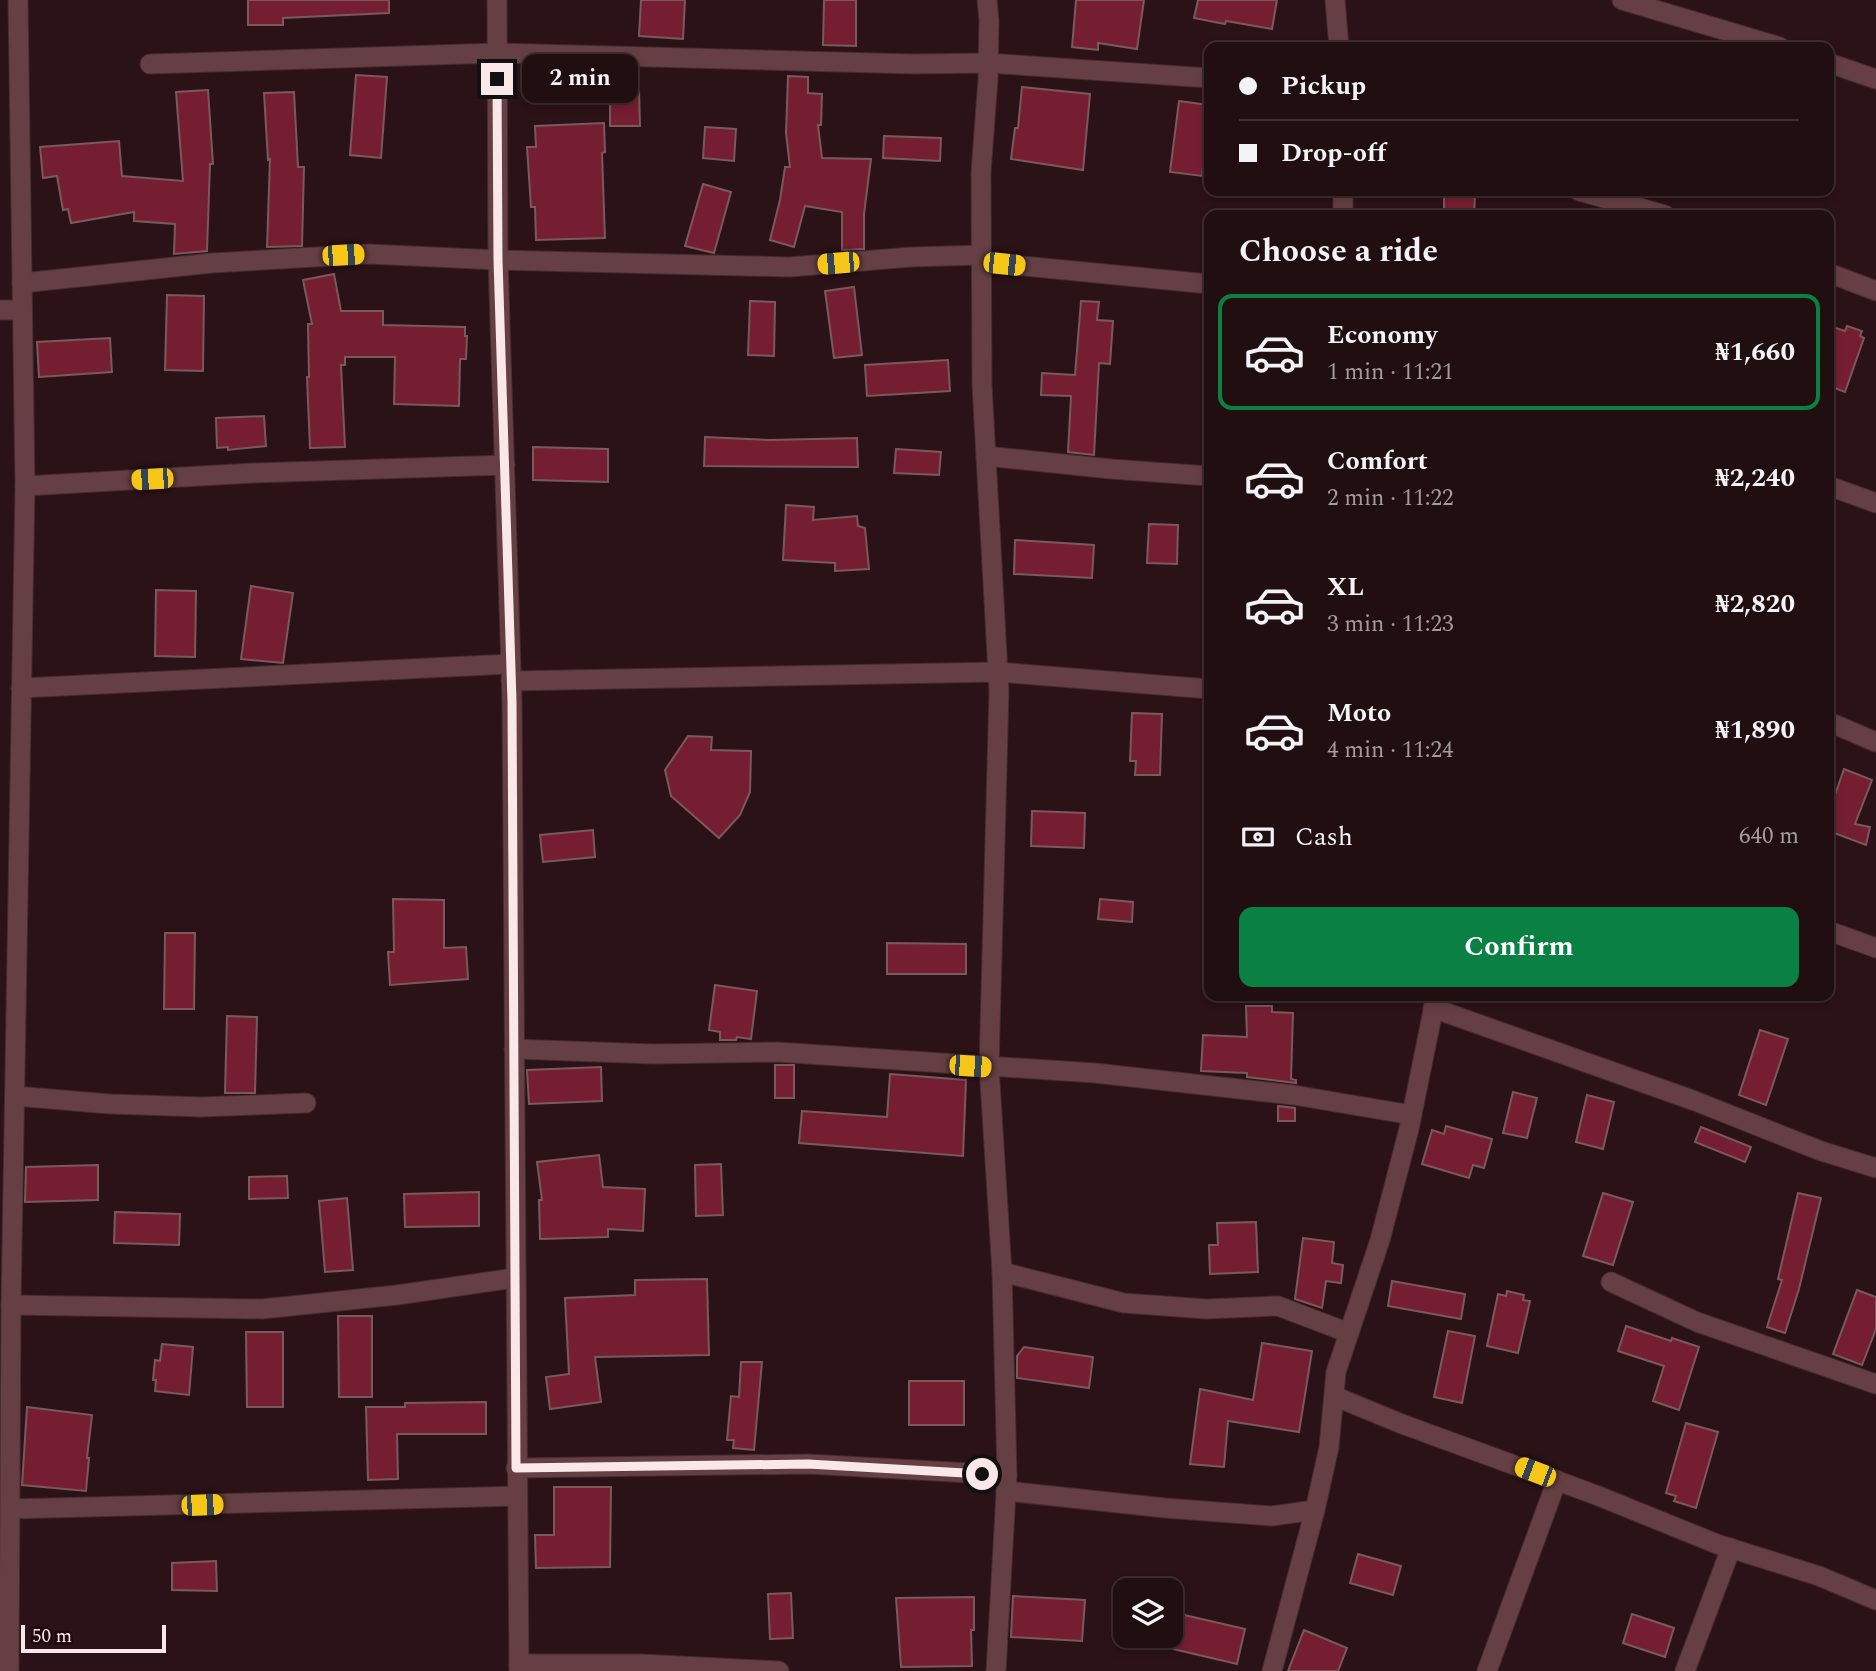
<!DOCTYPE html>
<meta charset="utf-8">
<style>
:root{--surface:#200e10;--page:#2d1c1e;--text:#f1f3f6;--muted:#a29c9f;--line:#3d2e30;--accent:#0b8043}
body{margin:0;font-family:Spectral,serif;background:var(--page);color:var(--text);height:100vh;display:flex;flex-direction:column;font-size:26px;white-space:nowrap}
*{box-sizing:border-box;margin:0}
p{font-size:23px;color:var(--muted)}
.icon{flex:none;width:38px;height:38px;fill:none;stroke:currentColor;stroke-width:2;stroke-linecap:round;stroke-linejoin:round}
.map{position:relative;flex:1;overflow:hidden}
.panel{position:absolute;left:1204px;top:210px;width:630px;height:791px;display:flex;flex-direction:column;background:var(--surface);border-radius:14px;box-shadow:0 4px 10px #0003,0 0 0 2px var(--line)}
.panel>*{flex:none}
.guide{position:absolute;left:1204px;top:42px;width:630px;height:154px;border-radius:14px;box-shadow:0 4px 10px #0003,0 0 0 2px var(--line);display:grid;align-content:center;height:154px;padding:0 35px;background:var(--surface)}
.controls{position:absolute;left:1113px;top:1578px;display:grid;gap:14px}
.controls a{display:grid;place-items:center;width:70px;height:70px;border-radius:14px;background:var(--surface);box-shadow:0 4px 10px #0003,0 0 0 2px var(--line);font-size:35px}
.scale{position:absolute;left:21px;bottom:18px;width:145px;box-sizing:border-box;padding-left:7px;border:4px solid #fae7e8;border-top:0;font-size:19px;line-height:24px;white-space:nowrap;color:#fae7e8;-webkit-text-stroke:5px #21090d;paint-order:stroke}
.end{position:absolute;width:32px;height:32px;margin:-16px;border:9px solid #fae7e8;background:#111;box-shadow:0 0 0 4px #111}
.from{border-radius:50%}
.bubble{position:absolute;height:49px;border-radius:14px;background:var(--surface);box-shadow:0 4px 10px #0003,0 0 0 2px var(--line);font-size:23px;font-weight:700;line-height:49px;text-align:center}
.car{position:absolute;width:21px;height:42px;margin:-21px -10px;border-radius:9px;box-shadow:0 0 5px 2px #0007;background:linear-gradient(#f5c518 24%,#345 0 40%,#f5c518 0 76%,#345 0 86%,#f5c518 0)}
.guide b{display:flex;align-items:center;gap:24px;height:66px;font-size:26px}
.guide b+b{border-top:2px solid var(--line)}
.guide i{width:18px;height:18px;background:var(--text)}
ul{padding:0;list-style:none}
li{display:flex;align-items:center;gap:21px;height:116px;margin:0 14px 10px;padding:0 21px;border:4px solid transparent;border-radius:14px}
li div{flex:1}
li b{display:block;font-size:26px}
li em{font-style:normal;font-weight:700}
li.selected{border-color:var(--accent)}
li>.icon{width:63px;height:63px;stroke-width:1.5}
h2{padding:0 35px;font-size:32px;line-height:84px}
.pay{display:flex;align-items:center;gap:18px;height:77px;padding:0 35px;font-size:26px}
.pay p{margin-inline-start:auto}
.button{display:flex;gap:14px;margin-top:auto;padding:14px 35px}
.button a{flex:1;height:80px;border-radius:14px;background:var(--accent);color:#fff;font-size:28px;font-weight:700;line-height:80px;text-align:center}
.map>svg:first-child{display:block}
</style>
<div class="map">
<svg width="1876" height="1671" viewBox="0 0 1876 1671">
<rect width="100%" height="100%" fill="#2b1216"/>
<g fill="#751e31" stroke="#79595c" stroke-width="2">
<path d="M248,0H389V13L283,18V25H248Z"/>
<path d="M641,0H685L683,39L639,36Z"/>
<path d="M824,0H856V46L823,45Z"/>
<path d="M1076,0H1144L1137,49L1098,43V50L1072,47Z"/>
<path d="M1198,0H1277L1272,29L1226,21L1225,24L1194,18Z"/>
<path d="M356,75L387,77L381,158L350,155Z"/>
<path d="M788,76L808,77V93L822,94L821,125H818L822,158L871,159L864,214V249L842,250V212L805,206L794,247L770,240L780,200L785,167H790L786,133Z"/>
<path d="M1022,87L1090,94L1083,170L1011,159L1015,128H1018Z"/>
<path d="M610,88H639L640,126H610Z"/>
<path d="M208,90L213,164H210L207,251L174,254L175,224L134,221V212L71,223L68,209L63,210L57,176L43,178L40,147L119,141L122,176L183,181L176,92Z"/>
<path d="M294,92L298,167H304L302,246L267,247L270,159L268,160L264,93Z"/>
<path d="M1179,101L1209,105L1202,176L1170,172Z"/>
<path d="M604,123L605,152L602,153L605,238L536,240L535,207H531L527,147H536L535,126Z"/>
<path d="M705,127L736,129L734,161L703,158Z"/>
<path d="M884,136L941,138L940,161L883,158Z"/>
<path d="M703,184L731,192L714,253L685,246Z"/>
<path d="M1444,194L1475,195L1474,215H1444Z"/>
<path d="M334,274L341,311H383V325L465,327V336H467L466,359H460L459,406L394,404L395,357H345V365H341L345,447L310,448L307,377H309L308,324H312L303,280Z"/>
<path d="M854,287L862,355L834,358L825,291Z"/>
<path d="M167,295L204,296L203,371L165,370Z"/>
<path d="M750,301L775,302L774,356L748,355Z"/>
<path d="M1081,301L1099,302L1097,320L1113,321L1110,364L1099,363L1094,455L1068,452L1071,396L1041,395L1042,373L1075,375Z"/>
<path d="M1847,326L1862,331L1860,336L1864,338L1845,392L1829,386V341L1833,327L1845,331Z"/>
<path d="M110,338L112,372L39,377L37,342Z"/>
<path d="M948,360L950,391L867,396L865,365Z"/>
<path d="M264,416L266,446L228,450V447L217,448L216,418Z"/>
<path d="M705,437L770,440L857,438L858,467L704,466Z"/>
<path d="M533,447L608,449V482L533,480Z"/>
<path d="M896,449L941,452L939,475L894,473Z"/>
<path d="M786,505L814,507L813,520L857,516L858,526L865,528L869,569L835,571V563L783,560Z"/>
<path d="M1149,524L1178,525L1177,564L1147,563Z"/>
<path d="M1015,540L1094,545L1092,578L1014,574Z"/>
<path d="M251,586L293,593L283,663L241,659Z"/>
<path d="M156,590L196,591L195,657L155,656Z"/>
<path d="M1132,713L1162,714L1160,775H1135L1136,761H1130Z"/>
<path d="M688,736L712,737L711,750L751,751L750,792L740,815L719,838L671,796L665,770Z"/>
<path d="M1844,769L1872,780L1855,824L1870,827L1866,845L1829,831V812Z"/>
<path d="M1032,811L1085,813L1084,848L1031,846Z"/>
<path d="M593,830L595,857L543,862L540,835Z"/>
<path d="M393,899L444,900V948L466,947L468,979L390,985L388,952H394Z"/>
<path d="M1100,899L1133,902L1132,922L1098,919Z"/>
<path d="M165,933H195L194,1009H164Z"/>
<path d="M887,943L966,944V974H887Z"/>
<path d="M715,985L757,991L751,1039L737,1037L736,1040H720V1032L709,1030Z"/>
<path d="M1246,1006H1272V1012L1293,1013L1291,1079L1296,1080V1083L1247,1077V1073L1201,1071L1203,1035L1247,1037Z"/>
<path d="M227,1016L257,1017L255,1093H225Z"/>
<path d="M1760,1030L1788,1039L1766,1105L1739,1095Z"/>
<rect x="775" y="1065" width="19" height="33"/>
<path d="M601,1067L602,1101L529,1104L527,1070Z"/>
<path d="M890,1074L966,1080L963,1156L799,1143L802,1111L887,1117Z"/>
<path d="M1513,1092L1537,1098L1527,1138L1503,1133Z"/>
<path d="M1587,1095L1614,1102L1603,1149L1576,1142Z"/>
<path d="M1278,1106L1295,1108V1121H1278Z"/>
<path d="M1446,1126L1492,1139L1484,1168L1473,1165L1469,1178L1422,1164L1432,1130L1444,1134Z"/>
<path d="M1701,1127L1751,1147L1745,1162L1695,1142Z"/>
<path d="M599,1155L603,1187L645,1189L643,1231L608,1229V1237L540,1239L539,1200H542L537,1162Z"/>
<path d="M721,1164L723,1215L696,1216L695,1165Z"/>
<path d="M98,1165V1200L25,1202L26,1167Z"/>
<path d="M287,1176L288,1198L249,1199V1177Z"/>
<path d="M479,1192V1226L405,1227L404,1194Z"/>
<path d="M1603,1193L1633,1202L1613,1265L1583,1256Z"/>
<path d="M1798,1193L1821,1198L1799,1289L1785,1333L1767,1327L1782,1280L1778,1279Z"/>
<path d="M347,1198L353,1270L325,1272L319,1201Z"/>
<path d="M115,1212L180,1214L179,1245L114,1243Z"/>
<path d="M1256,1222L1258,1272L1210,1274L1209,1245H1218L1217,1223Z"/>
<path d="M1303,1238L1334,1242L1332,1263L1343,1265L1341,1283L1326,1281L1322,1308L1295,1299Z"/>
<path d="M707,1279L709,1355L595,1357L601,1402L550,1409L546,1377L569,1374L565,1298L635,1295V1280Z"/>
<path d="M1392,1281L1465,1294L1461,1319L1388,1306Z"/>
<path d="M1857,1290L1876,1297V1329L1862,1365L1833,1354Z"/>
<path d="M1507,1291L1524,1295L1523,1300L1530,1301L1518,1353L1487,1346L1498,1294L1506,1296Z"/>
<path d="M338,1316H372V1397H339Z"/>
<path d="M1626,1326L1671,1341L1672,1338L1699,1347L1679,1410L1653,1401L1664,1366L1618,1351Z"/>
<path d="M1448,1331L1475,1336L1462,1403L1434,1397Z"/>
<path d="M246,1332H283V1407H247Z"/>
<path d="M1262,1343L1312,1351L1299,1432L1228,1421L1224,1467L1190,1464L1200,1389L1253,1400Z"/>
<path d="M162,1344L193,1347L189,1395L155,1391L156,1380H153L155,1360L160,1361Z"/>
<path d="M1024,1347L1093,1357L1089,1388L1017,1378V1356Z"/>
<path d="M741,1362H762L754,1450L733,1448L734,1440H727L731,1396L739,1397Z"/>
<rect x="909" y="1381" width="55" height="44"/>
<path d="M486,1402V1434H397L398,1479L368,1480L366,1407H405V1403Z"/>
<path d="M27,1407L92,1415L87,1458H89L86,1491L22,1485Z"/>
<path d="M1686,1423L1718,1432L1696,1508L1674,1501L1676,1496L1666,1493Z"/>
<path d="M554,1487H611L610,1567L536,1568L535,1535H554Z"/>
<path d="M1358,1554L1401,1566L1393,1595L1350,1583Z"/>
<path d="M216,1561L217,1591L172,1590V1563Z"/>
<path d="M791,1593L793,1638L770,1639L768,1594Z"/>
<path d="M1013,1596L1085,1600L1082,1641L1011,1637Z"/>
<path d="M974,1597V1630H971L972,1666L901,1667L896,1598Z"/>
<path d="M1180,1614L1245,1629L1237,1664L1173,1649Z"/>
<path d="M1632,1614L1674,1628L1665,1657L1623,1643Z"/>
<path d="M1304,1630L1347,1648L1338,1671H1288Z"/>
</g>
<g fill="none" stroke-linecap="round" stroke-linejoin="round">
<g stroke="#442c2f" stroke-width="21">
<g id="minor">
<path d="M497,0L498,260L512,701L519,1671"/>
<path d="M987,0L989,20L988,79L981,172L982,385L999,691L989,1067L1002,1272L1007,1475L996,1671"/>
<path d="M1335,0L1339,47"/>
<path d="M1622,0L1780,47"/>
<path d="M1829,63L1876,79"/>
<path d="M150,64L497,53L914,64L988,63L1209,78"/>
<path d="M1343,191V215"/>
<path d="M1579,191L1665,215"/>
<path d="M982,262L1209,284"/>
<path d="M1829,273L1876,291"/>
<path d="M22,283L212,263L369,254L498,260L790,267L911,257L982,255"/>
<path d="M0,310H22"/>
<path d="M986,456L1111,469L1209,476"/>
<path d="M25,486L253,473L505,465"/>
<path d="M1829,486L1876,503"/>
<path d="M511,681L998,672L1209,689"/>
<path d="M21,688L510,664"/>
<path d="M1829,722L1876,742"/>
<path d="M1829,931L1876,948"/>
<path d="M1433,1008L1695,1101L1821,1151L1876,1168"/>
<path d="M514,1049L654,1054L777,1052L1095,1073L1294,1095L1412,1115"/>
<path d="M15,1096L110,1104L201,1107L306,1103"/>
<path d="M1002,1272L1124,1303L1206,1309L1278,1306L1349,1333"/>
<path d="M1611,1282L1697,1322L1876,1384"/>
<path d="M11,1305L262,1309L397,1295L515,1278"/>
<path d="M1334,1396L1402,1424L1596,1495L1717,1544L1819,1576L1876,1600"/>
<path d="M516,1468L808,1464L1007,1475"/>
<path d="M1006,1491L1165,1508L1272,1516L1315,1510"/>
<path d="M10,1509L517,1496"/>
<path d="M519,1664H641L779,1671"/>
<path d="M9,1671L11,1305L25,486L18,0"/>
<path d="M1272,1671L1315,1510L1329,1447L1336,1372L1380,1240L1409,1129L1436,996"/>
<path d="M1487,1671L1557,1480"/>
<path d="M1685,1671L1731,1548"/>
</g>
</g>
<use href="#minor" stroke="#653f43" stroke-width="19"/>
</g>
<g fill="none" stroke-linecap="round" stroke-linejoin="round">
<path stroke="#fae7e8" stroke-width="9" d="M497,79L498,260L512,701L516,1468L808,1464L982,1474"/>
</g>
</svg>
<div class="controls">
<a><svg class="icon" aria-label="layers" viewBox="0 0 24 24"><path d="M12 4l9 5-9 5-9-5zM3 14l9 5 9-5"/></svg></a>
</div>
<div class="scale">50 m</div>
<i class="end from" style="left:982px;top:1474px"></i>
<i class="end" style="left:497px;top:79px"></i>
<div class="bubble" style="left:522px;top:54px;width:116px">2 min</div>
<i class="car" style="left:343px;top:255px;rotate:87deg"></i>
<i class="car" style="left:838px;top:263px;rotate:265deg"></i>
<i class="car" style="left:1004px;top:264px;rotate:96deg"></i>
<i class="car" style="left:152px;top:479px;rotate:267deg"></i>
<i class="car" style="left:970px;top:1066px;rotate:94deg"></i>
<i class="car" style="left:1535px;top:1472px;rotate:291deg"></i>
<i class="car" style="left:202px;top:1505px;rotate:88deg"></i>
<div class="guide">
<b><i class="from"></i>Pickup</b>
<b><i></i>Drop-off</b>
</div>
<section class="panel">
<h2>Choose a ride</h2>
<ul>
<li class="selected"><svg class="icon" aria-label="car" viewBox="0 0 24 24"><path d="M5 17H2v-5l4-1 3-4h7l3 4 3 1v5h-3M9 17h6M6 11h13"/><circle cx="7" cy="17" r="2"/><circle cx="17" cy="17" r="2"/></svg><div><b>Economy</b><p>1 min · 11:21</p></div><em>₦1,660</em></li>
<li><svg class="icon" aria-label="car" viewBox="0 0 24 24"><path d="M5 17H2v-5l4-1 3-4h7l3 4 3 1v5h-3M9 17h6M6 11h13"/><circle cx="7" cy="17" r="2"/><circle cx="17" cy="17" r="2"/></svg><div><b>Comfort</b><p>2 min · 11:22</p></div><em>₦2,240</em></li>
<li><svg class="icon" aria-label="car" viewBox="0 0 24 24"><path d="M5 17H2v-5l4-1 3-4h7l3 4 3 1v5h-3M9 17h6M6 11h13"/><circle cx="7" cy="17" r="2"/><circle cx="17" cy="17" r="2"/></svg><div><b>XL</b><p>3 min · 11:23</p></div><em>₦2,820</em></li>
<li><svg class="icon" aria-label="car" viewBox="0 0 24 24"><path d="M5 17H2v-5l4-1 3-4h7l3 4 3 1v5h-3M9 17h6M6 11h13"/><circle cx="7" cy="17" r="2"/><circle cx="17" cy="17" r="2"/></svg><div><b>Moto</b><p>4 min · 11:24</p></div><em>₦1,890</em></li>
</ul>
<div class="pay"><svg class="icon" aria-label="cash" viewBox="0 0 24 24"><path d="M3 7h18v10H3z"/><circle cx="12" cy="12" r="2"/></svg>Cash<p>640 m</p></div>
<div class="button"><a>Confirm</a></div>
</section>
</div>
